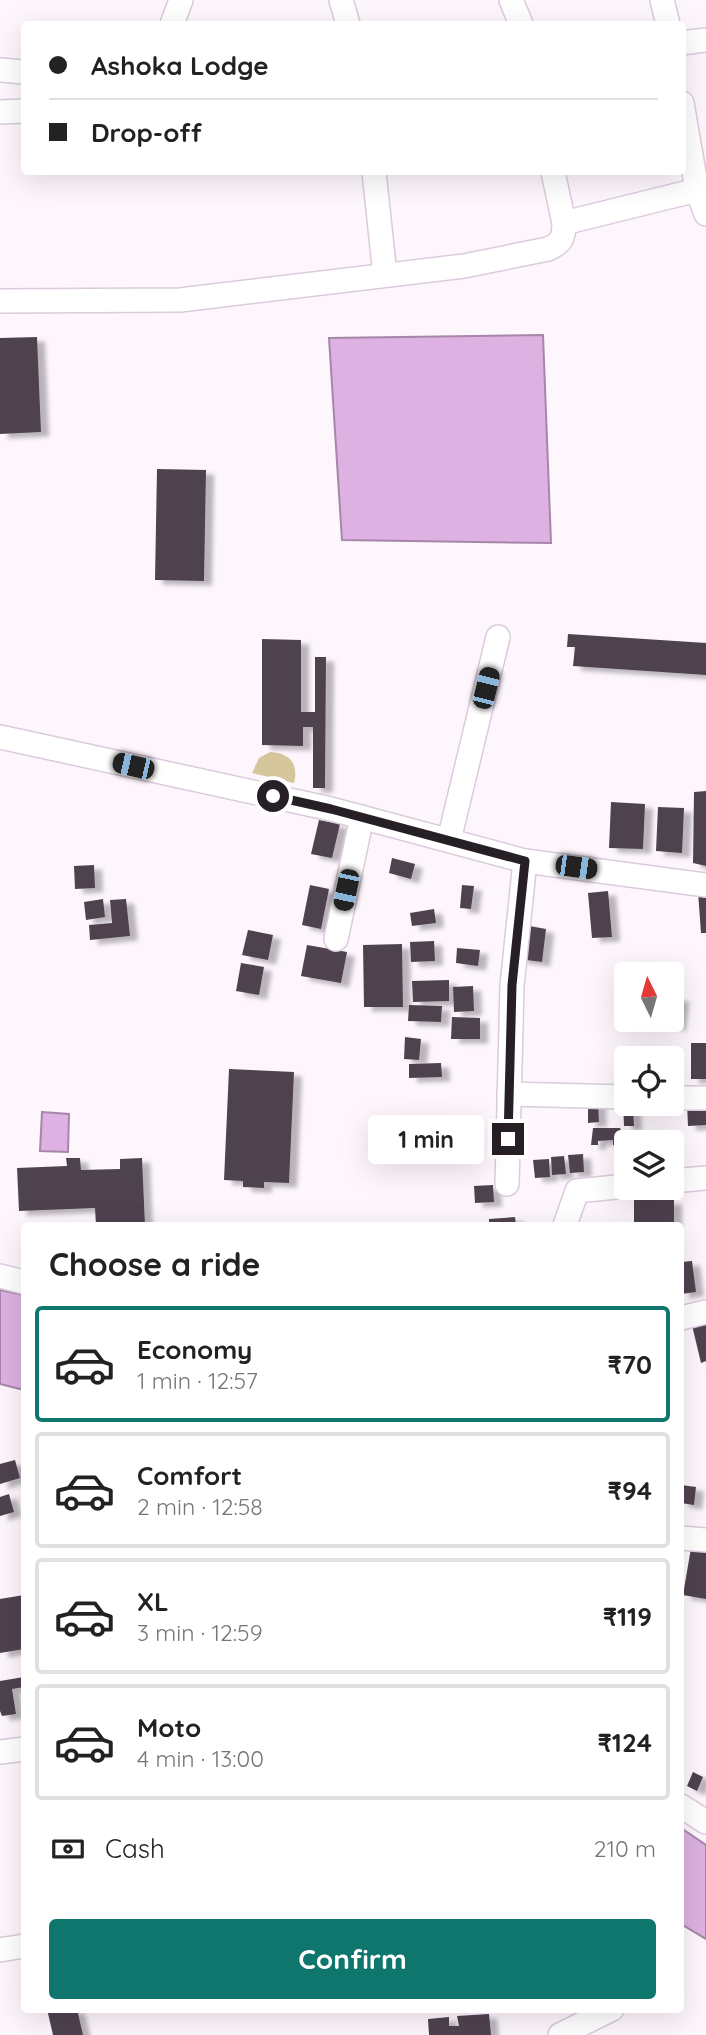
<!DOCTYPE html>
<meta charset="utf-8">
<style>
:root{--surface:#fff;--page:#f6f6f6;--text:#222;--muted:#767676;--line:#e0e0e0;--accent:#0f766e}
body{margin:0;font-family:Quicksand,sans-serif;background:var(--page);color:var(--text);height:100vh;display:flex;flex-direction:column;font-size:26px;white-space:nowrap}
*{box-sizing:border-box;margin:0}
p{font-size:23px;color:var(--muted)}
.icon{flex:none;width:38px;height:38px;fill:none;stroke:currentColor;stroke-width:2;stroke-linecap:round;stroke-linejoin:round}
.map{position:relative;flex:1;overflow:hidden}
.sheet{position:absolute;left:21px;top:1222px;width:663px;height:791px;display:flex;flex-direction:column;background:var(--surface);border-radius:7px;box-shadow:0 7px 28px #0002}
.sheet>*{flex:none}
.guide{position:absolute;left:21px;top:21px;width:665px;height:154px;border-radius:7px;box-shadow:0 7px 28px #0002;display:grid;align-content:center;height:154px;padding:0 28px;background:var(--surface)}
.needle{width:46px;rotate:355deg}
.controls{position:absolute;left:614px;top:962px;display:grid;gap:14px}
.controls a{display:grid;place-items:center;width:70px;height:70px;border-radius:7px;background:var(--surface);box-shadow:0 7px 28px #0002;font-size:35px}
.end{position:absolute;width:32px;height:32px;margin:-16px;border:9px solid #262026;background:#fff;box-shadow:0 0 0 4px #fff}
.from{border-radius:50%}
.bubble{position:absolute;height:49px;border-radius:7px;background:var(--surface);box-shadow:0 7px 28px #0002;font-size:23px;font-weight:700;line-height:49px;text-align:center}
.car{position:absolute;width:21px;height:42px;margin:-21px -10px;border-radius:9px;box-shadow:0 0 5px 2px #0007;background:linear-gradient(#222 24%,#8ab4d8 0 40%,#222 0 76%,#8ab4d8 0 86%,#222 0)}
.guide b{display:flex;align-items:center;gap:24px;height:66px;font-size:26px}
.guide b+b{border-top:2px solid var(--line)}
.guide i{width:18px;height:18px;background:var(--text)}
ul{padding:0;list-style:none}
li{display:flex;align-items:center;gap:21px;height:116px;margin:0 14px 10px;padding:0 14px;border:4px solid var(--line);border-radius:7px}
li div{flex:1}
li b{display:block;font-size:26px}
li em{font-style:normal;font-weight:700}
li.on{border-color:var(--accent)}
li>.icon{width:63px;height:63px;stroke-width:1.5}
h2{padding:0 28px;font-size:32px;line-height:84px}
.pay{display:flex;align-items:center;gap:18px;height:77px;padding:0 28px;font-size:26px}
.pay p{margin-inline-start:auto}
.button{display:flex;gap:14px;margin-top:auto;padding:14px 28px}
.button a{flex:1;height:80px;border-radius:7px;background:var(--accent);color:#fff;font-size:28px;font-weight:700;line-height:80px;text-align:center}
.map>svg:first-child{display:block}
</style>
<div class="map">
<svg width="706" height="2035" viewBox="0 0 706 2035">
<defs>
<filter id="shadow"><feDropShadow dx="8" dy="4.5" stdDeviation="2" flood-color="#0004"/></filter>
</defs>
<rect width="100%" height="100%" fill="#fdf6fd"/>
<path fill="#d6c69b" d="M270,752C289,753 299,763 294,783L252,773L259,758Z"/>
<g fill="#ddb1e1" stroke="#a686a9" stroke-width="2">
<path d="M543,335L551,543L342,540L329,338Z"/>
<path d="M42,1112L69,1114L68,1152L40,1151Z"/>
<path d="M0,1290L24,1295V1390L0,1384Z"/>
<path d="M681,1828L706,1845V1939L681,1924Z"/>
</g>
<g fill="#4f4250" filter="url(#shadow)">
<path d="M37,337L41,432L0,434V338Z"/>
<path d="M157,469L206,470L204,581L155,580Z"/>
<path d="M568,634L706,643V675L573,666L575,647H567Z"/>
<path d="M262,639L301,640V712H315V657H326L325,788H313V727H303V746L262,745Z"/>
<path d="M706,791V866L693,863L694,792Z"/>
<path d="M611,802L645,804L643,849L609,848Z"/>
<path d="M658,807L684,808L682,853L656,851Z"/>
<path d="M319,820L340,824L332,858L311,854Z"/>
<path d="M392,858L415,864L411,879L389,873Z"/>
<path d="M94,865L95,888L75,889L74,866Z"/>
<path d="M310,885L329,889L321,929L302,925Z"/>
<path d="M462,885L474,886L471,909L460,908Z"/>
<path d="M608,891L612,937L592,938L588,893Z"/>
<path d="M698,892H706V933H701Z"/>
<path d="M103,899L105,917L86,920L84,902Z"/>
<path d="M126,899L130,936L90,940L89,925L112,923L110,900Z"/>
<path d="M434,909L436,923L412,926L410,913Z"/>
<path d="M524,925L546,929L542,962L519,959Z"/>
<path d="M248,930L273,935L268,960L242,955Z"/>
<path d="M434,941L435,961L411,962L410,942Z"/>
<path d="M402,944L403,1007H364L363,945Z"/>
<path d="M307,945L347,952L341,983L301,976Z"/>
<path d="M457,948L480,950L478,966L456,963Z"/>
<path d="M241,963L264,967L259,995L236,991Z"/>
<path d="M449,980V1001L413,1002L412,981Z"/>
<path d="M473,986L474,1011L454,1012L453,987Z"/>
<path d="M672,997H681L678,1026L656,1023L657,1020H672Z"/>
<path d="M409,1005L442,1006L441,1022L408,1021Z"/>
<path d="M452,1017L480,1018V1039H451Z"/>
<path d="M405,1037L421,1039L419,1060L404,1059Z"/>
<rect x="691" y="1043" width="15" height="36"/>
<path d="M441,1063L442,1077L409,1078V1064Z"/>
<path d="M229,1069L294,1072L289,1183L264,1182V1188L243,1187V1181L224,1180Z"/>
<path d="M623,1099L633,1104L634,1126H624Z"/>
<path d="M588,1101H598L599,1122L588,1123Z"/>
<path d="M706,1103V1125L688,1126L687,1104Z"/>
<path d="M593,1128H620L626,1144L613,1145V1140L598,1141V1145H591Z"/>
<path d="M583,1154L584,1172L570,1173L568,1155Z"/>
<path d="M564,1156L566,1174L552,1175L551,1157Z"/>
<path d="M66,1158H80L81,1170L120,1169V1159L142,1158L145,1225H96L95,1208L19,1211L17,1168L67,1166Z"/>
<path d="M549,1159L550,1177L535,1178L533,1160Z"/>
<path d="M493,1185L494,1202L475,1203L474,1186Z"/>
<rect x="634" y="1200" width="40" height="25"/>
<path d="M515,1217L516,1225H489V1219Z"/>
<path d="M692,1261L696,1292L681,1294V1262Z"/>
<path d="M706,1318V1361L701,1363L691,1321Z"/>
<path d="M15,1460L20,1478L0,1484V1464Z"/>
<path d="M681,1485L696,1487L694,1505L681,1503Z"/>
<path d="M9,1494L14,1512L0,1516V1497Z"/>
<path d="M691,1548L706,1550V1599L683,1595Z"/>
<path d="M24,1595V1649L0,1653V1599Z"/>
<path d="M24,1677V1687L12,1689L16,1714L2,1716L0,1711V1681Z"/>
<path d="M693,1772L703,1777L697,1791L687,1786Z"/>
<path d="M47,2009H77L83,2035H53Z"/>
<path d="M489,2014L491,2035H429L428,2019L449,2017V2026H459L457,2016Z"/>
</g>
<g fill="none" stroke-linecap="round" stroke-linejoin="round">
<g stroke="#dbcbdc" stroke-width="26">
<g id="minor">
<path d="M341,0L348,24"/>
<path d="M511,0L521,24"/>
<path d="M662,0L668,24"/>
<path d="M172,24L181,0"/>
<path d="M682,43L706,40"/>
<path d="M0,70L24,72"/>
<path d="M682,103L697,190L706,214"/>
<path d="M0,112L24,111"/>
<path d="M374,172L385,275"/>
<path d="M553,172L564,223"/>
<path d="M0,301L180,300L464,266L548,249C562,243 564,237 564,223L697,190"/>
<path d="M0,737L331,809L525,861L706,885"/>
<path d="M449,840L498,637"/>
<path d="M336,939L362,817"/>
<path d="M509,1094L626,1097"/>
<path d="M672,1098H706"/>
<path d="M672,1181L706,1178"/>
<path d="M507,1184L512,986L525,861"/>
<path d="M565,1225L577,1191L626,1186"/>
<path d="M0,1276L24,1282"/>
<path d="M681,1318L706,1312"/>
<path d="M681,1538L706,1540"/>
<path d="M0,1752L24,1749"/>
<path d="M681,1806L706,1822"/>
<path d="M0,1950L24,1946"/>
<path d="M560,2035L612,2009"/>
</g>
</g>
<use href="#minor" stroke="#fff" stroke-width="23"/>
</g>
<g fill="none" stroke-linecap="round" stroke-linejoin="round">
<path stroke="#262026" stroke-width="9" d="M273,796L331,809L525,861L512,985L508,1139"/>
</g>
</svg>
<div class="controls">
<a><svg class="needle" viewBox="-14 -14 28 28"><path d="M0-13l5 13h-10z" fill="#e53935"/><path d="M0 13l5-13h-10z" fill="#767676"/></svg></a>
<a><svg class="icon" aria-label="locate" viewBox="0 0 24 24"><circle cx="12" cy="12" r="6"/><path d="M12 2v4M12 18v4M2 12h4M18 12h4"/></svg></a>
<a><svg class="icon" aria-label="layers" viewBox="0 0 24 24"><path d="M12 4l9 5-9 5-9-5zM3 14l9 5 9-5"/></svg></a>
</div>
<i class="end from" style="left:273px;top:796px"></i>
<i class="end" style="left:508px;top:1139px"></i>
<div class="bubble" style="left:368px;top:1115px;width:116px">1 min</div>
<i class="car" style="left:486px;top:688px;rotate:14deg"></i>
<i class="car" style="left:133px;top:766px;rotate:283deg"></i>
<i class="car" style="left:576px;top:867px;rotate:98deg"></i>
<i class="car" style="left:346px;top:890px;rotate:192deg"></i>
<div class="guide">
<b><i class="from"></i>Ashoka Lodge</b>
<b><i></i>Drop-off</b>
</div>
<section class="sheet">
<h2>Choose a ride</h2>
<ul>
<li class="on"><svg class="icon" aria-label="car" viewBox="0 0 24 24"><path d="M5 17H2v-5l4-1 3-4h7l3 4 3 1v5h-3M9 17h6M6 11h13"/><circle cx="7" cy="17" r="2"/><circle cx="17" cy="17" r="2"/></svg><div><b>Economy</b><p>1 min · 12:57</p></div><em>₹70</em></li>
<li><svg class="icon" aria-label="car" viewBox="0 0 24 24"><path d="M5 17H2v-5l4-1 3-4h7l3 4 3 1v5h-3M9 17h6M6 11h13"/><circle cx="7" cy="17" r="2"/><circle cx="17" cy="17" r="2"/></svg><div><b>Comfort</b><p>2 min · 12:58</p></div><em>₹94</em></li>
<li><svg class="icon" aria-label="car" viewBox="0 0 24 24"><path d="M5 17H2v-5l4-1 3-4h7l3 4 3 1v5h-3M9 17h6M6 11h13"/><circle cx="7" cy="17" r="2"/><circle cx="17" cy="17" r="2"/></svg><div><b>XL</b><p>3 min · 12:59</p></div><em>₹119</em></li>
<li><svg class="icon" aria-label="car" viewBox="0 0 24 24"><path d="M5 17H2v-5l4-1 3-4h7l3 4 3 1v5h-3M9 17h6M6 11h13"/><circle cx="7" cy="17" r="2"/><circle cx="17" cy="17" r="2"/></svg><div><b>Moto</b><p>4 min · 13:00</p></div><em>₹124</em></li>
</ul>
<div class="pay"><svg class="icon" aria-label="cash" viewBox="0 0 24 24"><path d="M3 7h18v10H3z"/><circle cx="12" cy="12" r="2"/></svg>Cash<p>210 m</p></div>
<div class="button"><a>Confirm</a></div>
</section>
</div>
